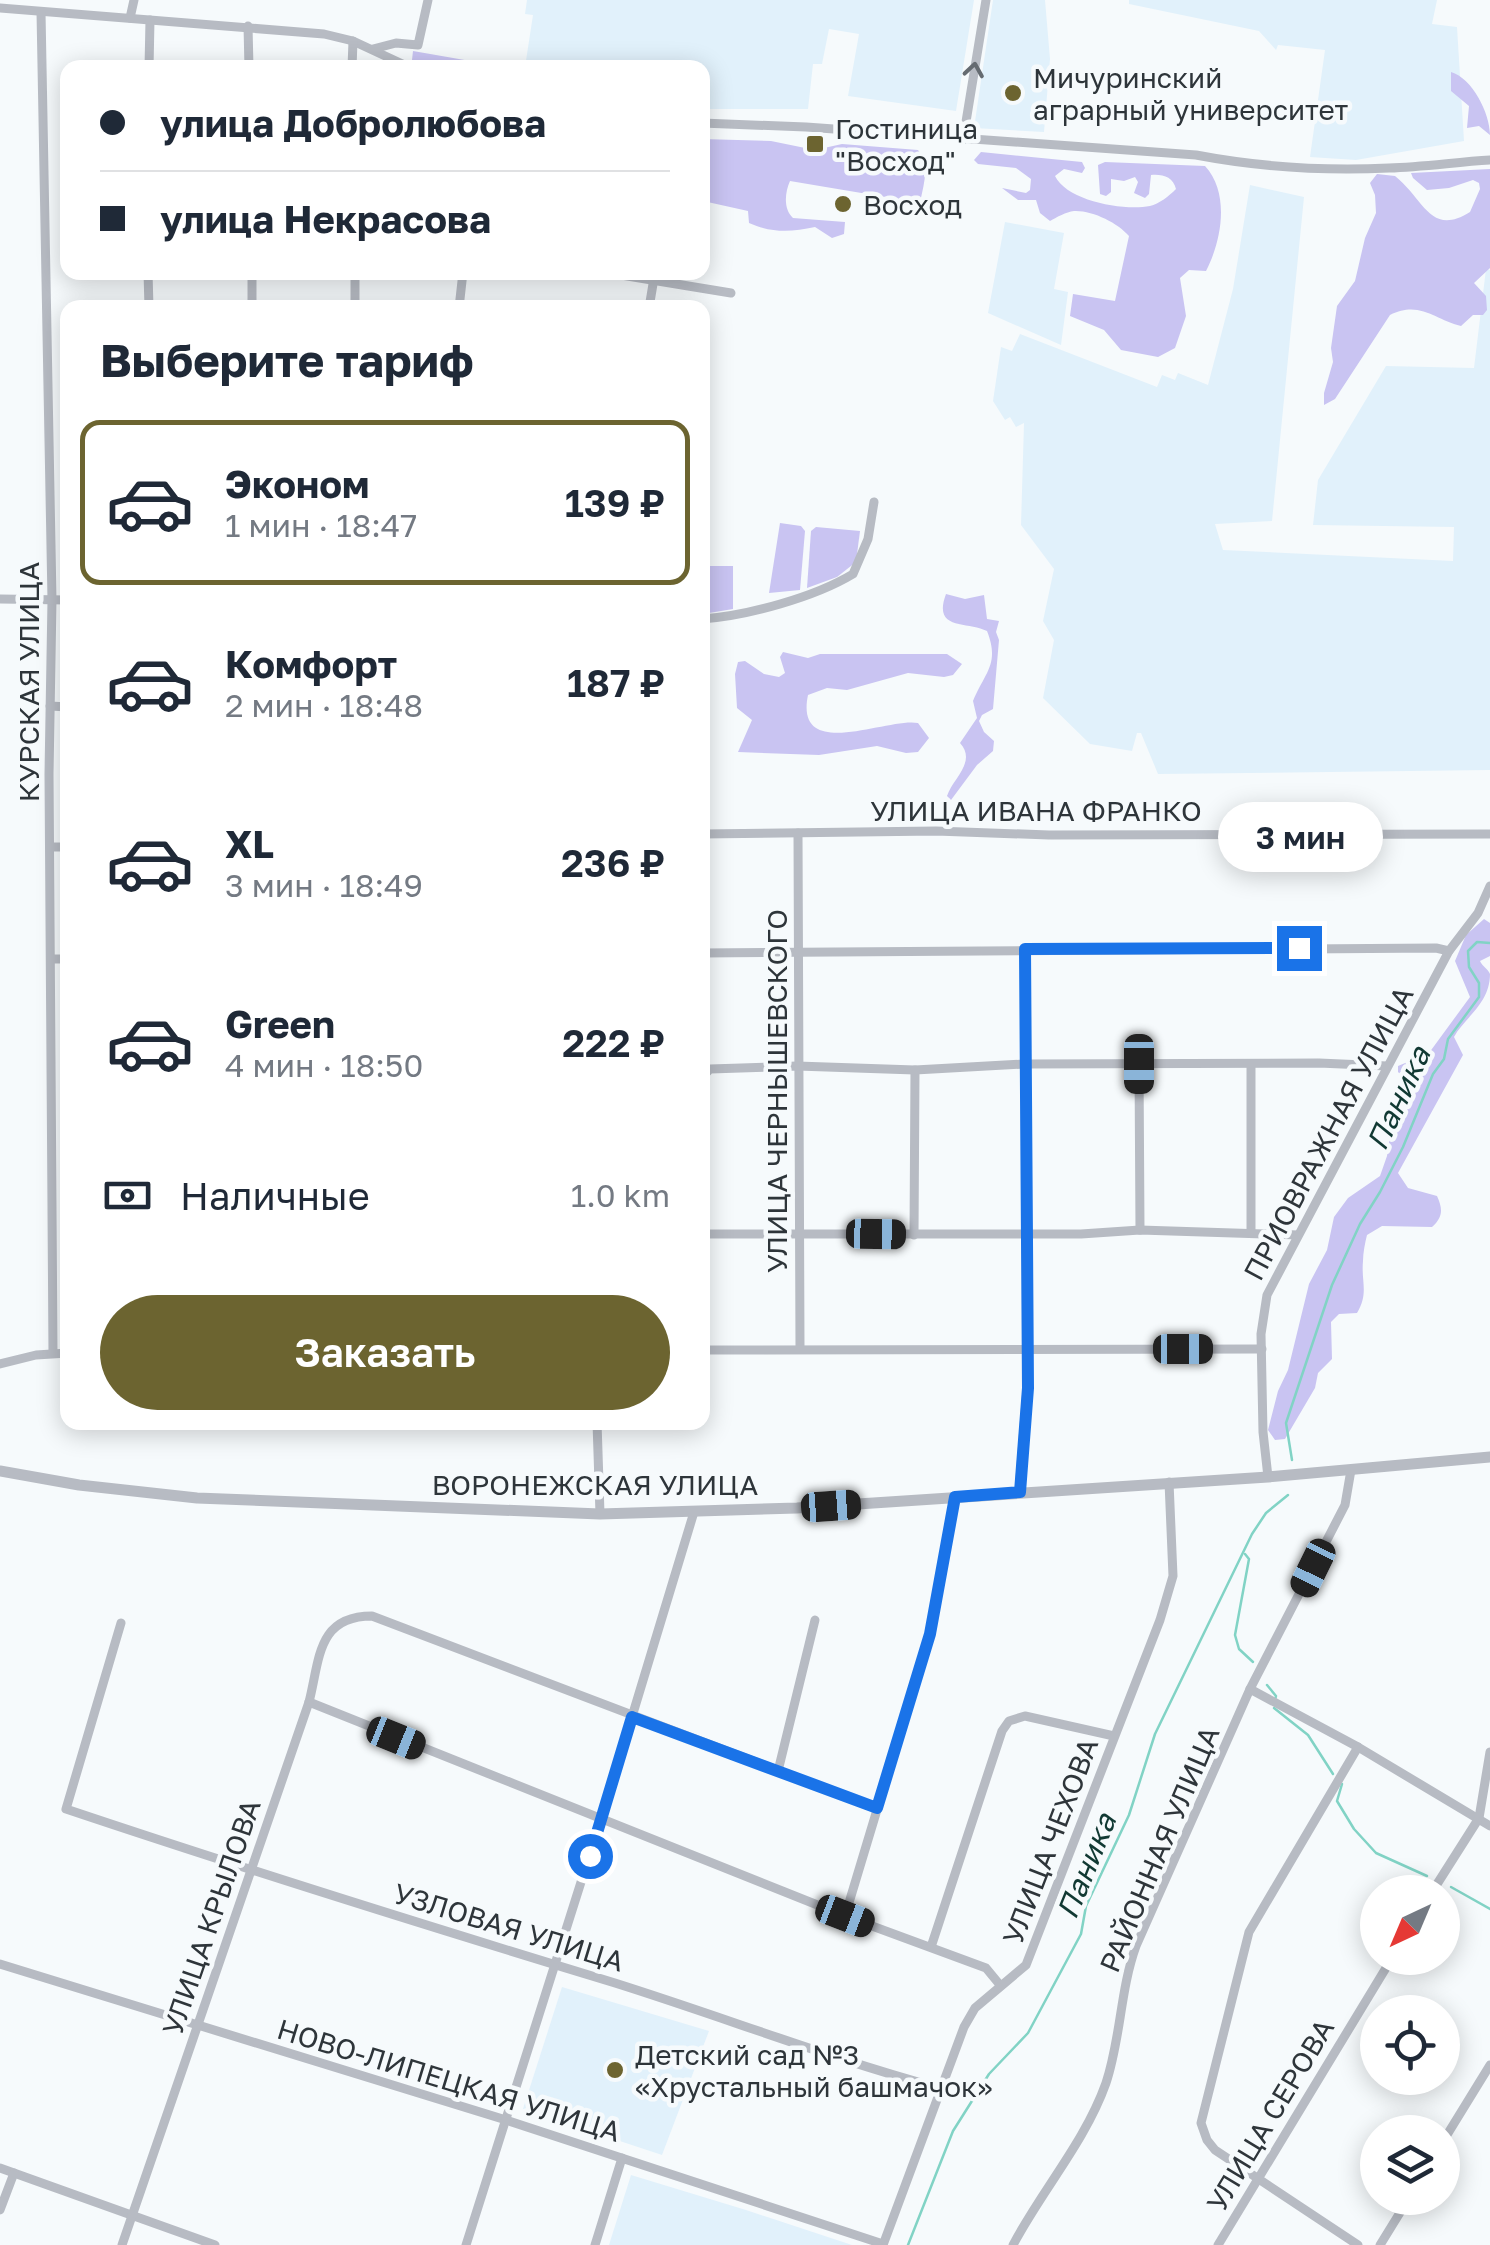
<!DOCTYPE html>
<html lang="ru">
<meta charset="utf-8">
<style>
:root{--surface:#fff;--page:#f6f6f7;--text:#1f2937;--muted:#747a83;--line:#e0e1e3;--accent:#6c6430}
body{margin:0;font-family:"Golos Text",sans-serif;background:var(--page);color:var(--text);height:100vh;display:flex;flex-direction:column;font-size:38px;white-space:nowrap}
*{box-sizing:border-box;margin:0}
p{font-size:32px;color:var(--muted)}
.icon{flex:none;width:55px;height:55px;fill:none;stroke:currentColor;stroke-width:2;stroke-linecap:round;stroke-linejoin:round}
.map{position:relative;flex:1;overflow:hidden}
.sheet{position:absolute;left:60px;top:300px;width:650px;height:1130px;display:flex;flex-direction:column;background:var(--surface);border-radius:20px;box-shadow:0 5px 25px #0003}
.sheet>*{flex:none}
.top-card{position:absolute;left:60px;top:60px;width:650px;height:220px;border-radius:20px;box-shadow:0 5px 25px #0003;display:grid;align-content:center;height:220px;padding:0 40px;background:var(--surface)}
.needle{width:65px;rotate:224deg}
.fabs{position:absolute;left:1360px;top:1875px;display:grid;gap:20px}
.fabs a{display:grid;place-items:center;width:100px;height:100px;border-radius:50%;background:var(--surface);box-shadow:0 5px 25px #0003;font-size:50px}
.end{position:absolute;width:45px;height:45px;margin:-22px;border:12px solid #1a73e8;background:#fff;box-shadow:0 0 0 5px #fff}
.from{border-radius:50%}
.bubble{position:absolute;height:70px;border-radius:35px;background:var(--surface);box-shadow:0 5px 25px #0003;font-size:32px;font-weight:600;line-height:70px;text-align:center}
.car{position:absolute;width:30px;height:60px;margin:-30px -15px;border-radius:12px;box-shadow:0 0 8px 2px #0007;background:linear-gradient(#222 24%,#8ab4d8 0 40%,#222 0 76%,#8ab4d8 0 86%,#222 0)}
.top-card b{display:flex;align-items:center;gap:35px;height:95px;font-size:38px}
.top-card b+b{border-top:2px solid var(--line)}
.top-card i{width:25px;height:25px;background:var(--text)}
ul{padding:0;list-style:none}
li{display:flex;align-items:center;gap:30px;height:165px;margin:0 20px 15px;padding:0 20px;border:5px solid transparent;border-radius:20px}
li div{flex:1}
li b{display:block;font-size:38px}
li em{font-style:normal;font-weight:600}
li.selected{border-color:var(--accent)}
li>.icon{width:90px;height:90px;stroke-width:1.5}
h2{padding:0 40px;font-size:45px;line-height:120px}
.pay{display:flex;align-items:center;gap:25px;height:110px;padding:0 40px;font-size:38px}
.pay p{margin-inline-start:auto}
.cta{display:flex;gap:20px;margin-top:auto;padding:20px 40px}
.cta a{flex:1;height:115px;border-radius:60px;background:var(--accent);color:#fff;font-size:40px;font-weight:600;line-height:115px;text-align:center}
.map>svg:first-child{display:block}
</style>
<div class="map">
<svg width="1490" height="2245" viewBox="0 0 1490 2245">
<rect width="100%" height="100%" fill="#f6fafc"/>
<g fill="#e1f1fb">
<path d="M527,0H974L956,111L848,96L859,34L829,29L822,64H813L808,109H703L702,68L525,67L533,15L525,14Z"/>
<path d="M993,0H1045L1050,59L1044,132L974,128Z"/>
<path d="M1129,0H1437L1432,24L1457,27L1464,141L1356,160L1310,157L1325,50L1278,45L1276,50L1259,31L1129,4Z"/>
<path d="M1250,185L1304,197L1272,521L1215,524L1223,550L1453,561L1454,527L1313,525L1318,480L1386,366L1474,368L1486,269L1490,270V770L1158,774L1141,733H1137L1132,751L1090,744L1043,698L1054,640L1043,621L1054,569L1021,525L1024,423L1016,427L1010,417L1005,420L993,401L1001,347L1012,351L1020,334L1157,387L1162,375L1175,380L1178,373L1208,385L1233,289Z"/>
<path d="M1005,222L1064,233L1054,289L1068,292L1061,345L988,313Z"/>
<path d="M562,1987L709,2031L662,2155L523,2109Z"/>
<path d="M631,2175L746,2210L852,2245H609Z"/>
</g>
<g fill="#c9c4f2">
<path d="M413,51L499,66L526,63L525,68L429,67L412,60Z"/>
<path d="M1451,72C1472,78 1490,113 1490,135L1479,126L1467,128L1469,106L1451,91Z"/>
<path d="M702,139L771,141L815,150L842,144L918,150C930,165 924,184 920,202L910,210L909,201L790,181C785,192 783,209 793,218L845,222L844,234L832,238L815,227C791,232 772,233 749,223L748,211L703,201Z"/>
<path d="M981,152L1082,162L1085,168L1082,173L1064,169L1055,176C1067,201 1123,211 1150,206C1159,204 1169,196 1176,189C1173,177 1163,174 1151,175L1149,194L1145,198L1134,193L1138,182L1135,177L1124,181L1111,179V192L1106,196L1100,194L1098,165L1105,162L1205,166C1230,193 1222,240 1206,271L1189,270L1180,278L1186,316L1175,348L1158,357L1121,350L1104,330L1070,316L1073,294L1115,301L1129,236C1118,223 1092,210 1074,211C1066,212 1057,217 1050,221L1040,213L1036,200H1018L1002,188L1026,193L1030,190L1031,179L1016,168L978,164L974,160Z"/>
<path d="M1490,169V268L1474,283L1486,296L1487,310L1483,315H1473L1461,326C1435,320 1420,300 1390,315L1335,399L1324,405V393L1333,362L1331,348L1337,306L1355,281L1365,238L1376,213L1375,195L1370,183L1377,174L1395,176C1424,199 1430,237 1470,212L1480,189L1479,183L1473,180L1449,188L1427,190L1413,178L1411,173Z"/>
<path d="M780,523L801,526L805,531L800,590L769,593Z"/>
<path d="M816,527L860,531L856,562L837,577L807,588L811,531Z"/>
<path d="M703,566H733V609L703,614Z"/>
<path d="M946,594L965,599L984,595L987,619L999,621L996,632L999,640L993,709L982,715L979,721L984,732L994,741L993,751L977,765L951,800L947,796C953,778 977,762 960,743L977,718L973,701C985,672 1000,664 987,631C968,621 932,631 946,594Z"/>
<path d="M783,652L808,658L820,654H947L962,664L953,675L944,677L908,673L847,690L827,688L808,695C794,763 888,717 918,723L929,738L918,752L906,753L877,746L819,755L738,752L752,720L737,708L735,674L738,662L745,661L764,674L779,677L785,673L780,657Z"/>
<path d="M1484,919L1490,923V956L1480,961C1482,966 1488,969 1490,974C1490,1004 1464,1018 1454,1037L1463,1055L1398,1173L1408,1188L1437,1196C1443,1209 1443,1217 1432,1227L1382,1226L1367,1235C1365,1243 1363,1253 1363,1261C1361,1282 1369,1293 1357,1313L1339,1314L1331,1322L1332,1359L1318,1373L1315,1388L1285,1439L1275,1440L1268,1430L1278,1391L1288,1370L1309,1284L1327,1250L1334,1217L1348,1198L1380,1176L1387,1156L1391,1128L1410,1083L1398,1072V1066L1429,1053L1470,997L1455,961L1466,935Z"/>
</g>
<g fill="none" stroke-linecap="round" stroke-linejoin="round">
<g stroke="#81d3c5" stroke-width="2.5">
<path d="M1292,1460L1286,1423L1332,1285L1360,1224L1380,1192L1403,1147L1433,1074L1444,1059L1448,1039L1479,997V983L1469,967L1468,951L1477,942L1490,943"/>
<path d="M1245,1554L1249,1559L1235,1635L1239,1649L1253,1662"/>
<path d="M1267,1685L1276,1696L1275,1700"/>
<path d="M1274,1708L1308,1735L1333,1774"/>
<path d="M1342,1784L1337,1801L1354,1829L1376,1853L1427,1876"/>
<path d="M1451,1887L1490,1909"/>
<path d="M908,2245L953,2131L989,2074L1028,2033L1081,1934L1086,1906L1129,1815L1155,1734L1252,1534L1266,1513L1288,1495"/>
</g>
<g stroke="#b7bbc3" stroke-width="9">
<path d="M0,8L324,34L353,41L411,68"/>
<path d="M41,12L52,600L49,774L53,1353"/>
<path d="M130,18L134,0"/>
<path d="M248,26L249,68"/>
<path d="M373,49L396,43L418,45L428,0"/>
<path d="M149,68L150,20"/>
<path d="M352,68L353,41"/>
<path d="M702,123L806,127L1196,155C1259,167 1325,171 1389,168C1423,167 1456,162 1490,160"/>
<path d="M963,140L986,0"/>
<path d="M148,272L149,308"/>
<path d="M252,272V308"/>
<path d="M355,272V308"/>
<path d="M603,272L731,293"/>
<path d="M459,308L463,272"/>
<path d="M649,308L655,272"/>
<path d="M0,599L68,600"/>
<path d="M702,619C747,616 815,597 853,574L868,539L874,502"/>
<path d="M50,706L68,707"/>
<path d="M798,833L800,1348"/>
<path d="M702,834L936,831L1049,835L1490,834"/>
<path d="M51,847H68"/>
<path d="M702,953L1436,948L1449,951"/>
<path d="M51,959H68"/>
<path d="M1139,1064L1140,1230"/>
<path d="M1251,1066V1232"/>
<path d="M702,1077L710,1069L797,1066L915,1070L1024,1064L1319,1063L1387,1066"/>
<path d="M702,1164L704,1234H1081L1140,1230L1298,1235"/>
<path d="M914,1235L915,1070"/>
<path d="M702,1350L1262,1349"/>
<path d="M0,1364L36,1355L68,1353"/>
<path d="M597,1422L600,1514"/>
<path d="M1268,1477L1263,1432L1261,1334L1267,1295L1449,951L1478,913L1490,886"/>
<path d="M1019,1492L1027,1388L1025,949"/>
<path d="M121,1623L66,1809C248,1870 431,1927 615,1983C723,2017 829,2058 939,2088"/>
<path d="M1250,1689L1358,1747L1490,1826"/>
<path d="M309,1702L845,1916L986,1968L1000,1985"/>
<path d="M778,1771L815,1620"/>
<path d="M1432,1892L1479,1818L1490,1752"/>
<path d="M845,1916L930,1634L955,1497"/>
<path d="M931,1947L1002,1731L1009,1721L1025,1716L1114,1736"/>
<path d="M0,1964L506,2120L883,2244"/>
<path d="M1442,2143L1490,2065"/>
<path d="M0,2168L215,2245"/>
<path d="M0,2210L14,2173"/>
<path d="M122,2245L309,1702C320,1659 317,1616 372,1616L877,1808"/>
<path d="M466,2245L601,1819L694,1512"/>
<path d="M595,2245L622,2158"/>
<path d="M883,2245L964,2027L975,2008L1026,1965L1160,1620L1173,1576L1169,1482"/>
<path d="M1013,2245C1042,2190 1085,2142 1106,2083C1121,2038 1120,1990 1136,1946L1250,1689L1345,1505L1351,1470"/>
<path d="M1218,2245L1392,1958"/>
<path d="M1358,2245L1215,2150L1207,2140L1201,2123L1249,1932L1358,1747"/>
<path d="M1380,2245L1409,2198"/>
</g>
<path stroke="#b7bbc3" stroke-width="11" d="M0,1471L79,1485L197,1498L600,1514L797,1508L1268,1477L1490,1457"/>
</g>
<defs><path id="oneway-chevron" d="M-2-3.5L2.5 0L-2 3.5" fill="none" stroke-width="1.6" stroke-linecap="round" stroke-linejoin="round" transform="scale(2.5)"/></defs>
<use stroke="#656b71" href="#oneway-chevron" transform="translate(974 70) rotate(-81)"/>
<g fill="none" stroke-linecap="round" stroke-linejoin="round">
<path stroke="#1a73e8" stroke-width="12" d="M590,1856L632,1717L877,1808L930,1634L955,1497L1020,1492L1028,1388L1025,949L1299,948"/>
</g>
<g fill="#6c6430" stroke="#f6fafc" stroke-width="4">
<circle cx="1013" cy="93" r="10"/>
<rect x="805" y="134" width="20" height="20" rx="5"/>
<circle cx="843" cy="204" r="10"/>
<circle cx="615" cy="2070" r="10"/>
</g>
<g text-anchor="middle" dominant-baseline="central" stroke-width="9" stroke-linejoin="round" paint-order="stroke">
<g font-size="28" fill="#2e353a" stroke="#f6fafc" text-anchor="start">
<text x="1033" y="77">Мичуринский<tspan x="1033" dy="32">аграрный университет</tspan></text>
<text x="835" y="128">Гостиница<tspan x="835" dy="32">"Восход"</tspan></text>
<text x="863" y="204">Восход</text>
<text x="635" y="2054">Детский сад №3<tspan x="635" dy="32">«Хрустальный башмачок»</tspan></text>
</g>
<g font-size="28" fill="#2e353a" stroke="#f6fafc">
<text transform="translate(28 682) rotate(-90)">КУРСКАЯ УЛИЦА</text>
<text x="1036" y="810">УЛИЦА ИВАНА ФРАНКО</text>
<text transform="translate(776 1091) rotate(-90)">УЛИЦА ЧЕРНЫШЕВСКОГО</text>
<text transform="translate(1328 1133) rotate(-62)">ПРИОВРАЖНАЯ УЛИЦА</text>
<text x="595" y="1484">ВОРОНЕЖСКАЯ УЛИЦА</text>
<text transform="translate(1050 1841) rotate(-69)">УЛИЦА ЧЕХОВА</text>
<text transform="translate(1159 1849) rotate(-67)">РАЙОННАЯ УЛИЦА</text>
<text transform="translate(211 1917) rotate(-71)">УЛИЦА КРЫЛОВА</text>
<text transform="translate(509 1927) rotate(17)">УЗЛОВАЯ УЛИЦА</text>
<text transform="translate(449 2080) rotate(17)">НОВО-ЛИПЕЦКАЯ УЛИЦА</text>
<text transform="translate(1270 2115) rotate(-59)">УЛИЦА СЕРОВА</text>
</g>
<g font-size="30" font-style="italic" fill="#113933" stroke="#f6fafc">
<text transform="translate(1398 1098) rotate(-65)">Паника</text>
<text transform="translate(1086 1866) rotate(-68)">Паника</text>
</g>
</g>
</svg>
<div class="fabs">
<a><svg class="needle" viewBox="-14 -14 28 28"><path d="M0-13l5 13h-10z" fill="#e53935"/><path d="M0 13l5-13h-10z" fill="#747a83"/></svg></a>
<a><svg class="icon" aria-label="locate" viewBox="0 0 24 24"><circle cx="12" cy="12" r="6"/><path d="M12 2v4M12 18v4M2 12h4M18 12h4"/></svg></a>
<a><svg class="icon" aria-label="layers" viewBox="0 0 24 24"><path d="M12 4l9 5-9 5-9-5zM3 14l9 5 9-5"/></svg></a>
</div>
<i class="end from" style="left:590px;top:1856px"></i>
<i class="end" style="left:1299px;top:948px"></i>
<div class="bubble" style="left:1218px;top:802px;width:165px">3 мин</div>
<i class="car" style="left:1139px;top:1064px;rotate:180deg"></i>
<i class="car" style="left:876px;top:1234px;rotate:91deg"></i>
<i class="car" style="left:1183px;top:1349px;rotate:90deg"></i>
<i class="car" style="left:831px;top:1506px;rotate:86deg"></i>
<i class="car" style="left:1313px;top:1568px;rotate:206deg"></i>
<i class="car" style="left:396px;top:1738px;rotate:112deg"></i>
<i class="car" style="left:845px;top:1916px;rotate:111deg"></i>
<div class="top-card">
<b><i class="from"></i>улица Добролюбова</b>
<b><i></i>улица Некрасова</b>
</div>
<section class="sheet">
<h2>Выберите тариф</h2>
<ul>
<li class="selected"><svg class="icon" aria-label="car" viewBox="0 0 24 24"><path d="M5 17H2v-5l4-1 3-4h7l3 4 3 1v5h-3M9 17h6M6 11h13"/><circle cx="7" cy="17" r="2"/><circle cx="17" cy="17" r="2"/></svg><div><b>Эконом</b><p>1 мин · 18:47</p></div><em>139 ₽</em></li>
<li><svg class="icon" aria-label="car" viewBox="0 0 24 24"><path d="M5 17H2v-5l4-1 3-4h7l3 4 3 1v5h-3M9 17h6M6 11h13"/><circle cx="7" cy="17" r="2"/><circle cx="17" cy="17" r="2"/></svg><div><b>Комфорт</b><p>2 мин · 18:48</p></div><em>187 ₽</em></li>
<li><svg class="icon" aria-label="car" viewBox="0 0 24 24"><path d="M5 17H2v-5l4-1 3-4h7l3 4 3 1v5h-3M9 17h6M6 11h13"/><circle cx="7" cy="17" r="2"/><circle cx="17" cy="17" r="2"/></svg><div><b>XL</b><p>3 мин · 18:49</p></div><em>236 ₽</em></li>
<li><svg class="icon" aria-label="car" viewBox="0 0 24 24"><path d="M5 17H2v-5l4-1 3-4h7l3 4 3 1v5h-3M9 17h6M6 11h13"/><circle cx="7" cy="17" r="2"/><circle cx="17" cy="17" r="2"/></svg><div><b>Green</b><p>4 мин · 18:50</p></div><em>222 ₽</em></li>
</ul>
<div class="pay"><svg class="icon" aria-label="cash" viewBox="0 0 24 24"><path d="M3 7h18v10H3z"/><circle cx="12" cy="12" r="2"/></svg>Наличные<p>1.0 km</p></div>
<div class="cta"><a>Заказать</a></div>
</section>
</div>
